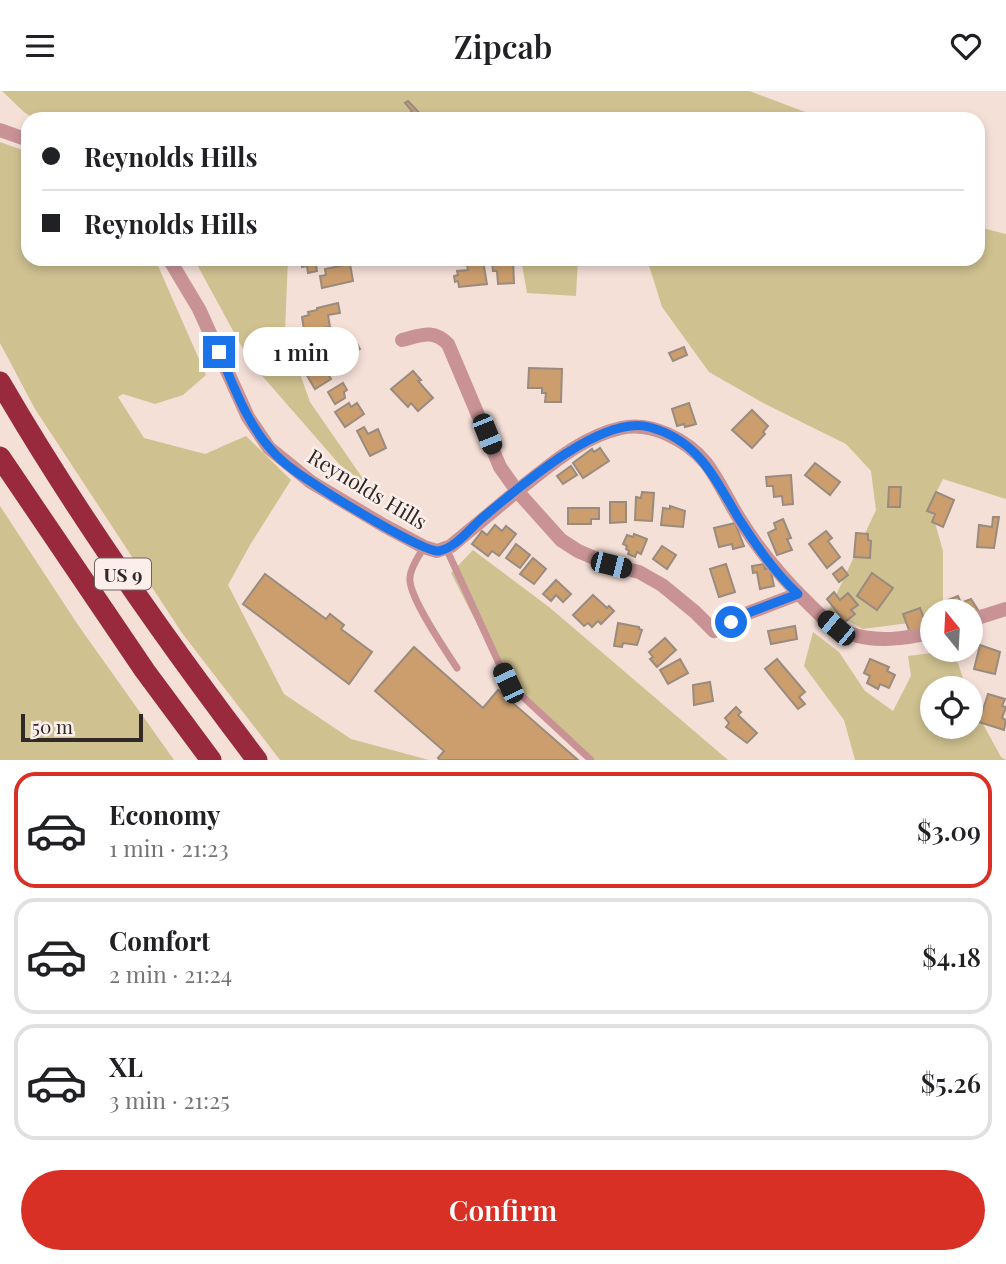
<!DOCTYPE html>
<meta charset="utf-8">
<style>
:root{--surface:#fff;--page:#f6f6f6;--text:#202124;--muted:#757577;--line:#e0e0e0;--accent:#d93025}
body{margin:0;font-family:"Playfair Display",serif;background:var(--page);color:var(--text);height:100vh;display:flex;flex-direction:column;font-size:26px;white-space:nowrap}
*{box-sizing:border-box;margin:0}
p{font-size:23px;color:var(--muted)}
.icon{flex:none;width:38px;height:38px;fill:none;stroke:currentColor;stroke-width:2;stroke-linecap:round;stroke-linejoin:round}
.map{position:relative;height:669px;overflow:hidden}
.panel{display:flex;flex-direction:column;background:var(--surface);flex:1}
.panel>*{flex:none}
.banner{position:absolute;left:21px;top:21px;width:964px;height:154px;border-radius:21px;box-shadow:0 4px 10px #0003;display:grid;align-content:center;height:154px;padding:0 21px;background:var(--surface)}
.needle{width:46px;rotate:342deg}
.fabs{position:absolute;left:920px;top:508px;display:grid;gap:14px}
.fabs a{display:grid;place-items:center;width:63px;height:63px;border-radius:50%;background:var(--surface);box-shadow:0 4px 10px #0003;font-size:35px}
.scale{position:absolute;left:21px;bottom:18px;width:122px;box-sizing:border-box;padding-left:7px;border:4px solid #302926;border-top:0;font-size:19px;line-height:24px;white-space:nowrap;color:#302926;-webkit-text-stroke:5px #fcefeb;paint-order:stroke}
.end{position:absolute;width:32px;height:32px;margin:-16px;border:9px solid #1a73e8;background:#fff;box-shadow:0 0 0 4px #fff}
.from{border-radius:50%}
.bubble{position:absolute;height:49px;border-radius:24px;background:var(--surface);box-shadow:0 4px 10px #0003;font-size:23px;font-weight:600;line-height:49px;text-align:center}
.car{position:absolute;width:21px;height:42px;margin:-21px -10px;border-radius:9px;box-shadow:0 0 5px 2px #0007;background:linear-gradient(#222 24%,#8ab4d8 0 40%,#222 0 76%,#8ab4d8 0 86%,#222 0)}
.banner b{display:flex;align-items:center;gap:24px;height:66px;font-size:26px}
.banner b+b{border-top:2px solid var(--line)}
.banner i{width:18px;height:18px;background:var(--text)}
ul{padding:12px 0 0;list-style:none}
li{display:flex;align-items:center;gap:21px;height:116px;margin:0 14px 10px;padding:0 7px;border:4px solid var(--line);border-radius:21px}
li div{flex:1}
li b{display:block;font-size:26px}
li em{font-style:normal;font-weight:600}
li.on{border-color:var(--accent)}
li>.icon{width:63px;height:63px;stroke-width:1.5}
.cta{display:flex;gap:14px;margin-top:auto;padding:14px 21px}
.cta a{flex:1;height:80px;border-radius:42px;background:var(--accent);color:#fff;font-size:28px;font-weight:600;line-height:80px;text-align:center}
header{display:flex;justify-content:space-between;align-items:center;height:91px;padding:0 21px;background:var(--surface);font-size:32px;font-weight:600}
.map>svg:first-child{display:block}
</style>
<header><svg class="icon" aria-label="menu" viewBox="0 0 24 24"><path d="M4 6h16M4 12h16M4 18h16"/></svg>Zipcab<svg class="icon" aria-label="heart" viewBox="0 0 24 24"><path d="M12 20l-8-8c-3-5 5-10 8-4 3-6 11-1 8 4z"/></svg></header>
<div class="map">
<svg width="1006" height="669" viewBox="0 0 1006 669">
<rect width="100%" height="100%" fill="#f5e0d8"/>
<g fill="#cfc190">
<path d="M2,0H749L824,28H36L25,22Z"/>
<path d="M0,51L28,61V168H155L206,284L183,304L155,313L123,303L118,306L144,347L205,363L246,345L291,389L250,454L228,494L284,603L351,648L429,669H280L182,542L35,318L0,252Z"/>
<path d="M978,136L1006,143V408L943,388L930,414L943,460V520H933V524L909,532L863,538L829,519L876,419L871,380L846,353L765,313L709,281L662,216L647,168H978Z"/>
<path d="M194,168H288L285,240L310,311L368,395L340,374L250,271Z"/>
<path d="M521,168H578L576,205L527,202Z"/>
<path d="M0,415L78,534L174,669H0Z"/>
<path d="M473,459L549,516L728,669H595L537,619L495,568L451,482Z"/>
<path d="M813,541L839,561L865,600L893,620L911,585L908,565L947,560L958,572L966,597H933V635H971V611L1001,666L1006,669H855L844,629L804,575Z"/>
</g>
<g fill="#cc9e6d" stroke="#998b7e" stroke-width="2">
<path d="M408,10L425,28H403L412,20L405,12Z"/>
<path d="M301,168H319L320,173L316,174L317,180L308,182L307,175L302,176Z"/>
<path d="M513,169L514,192L498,193L497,180H493L492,171Z"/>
<path d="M483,170L487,193L459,196L458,190L455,191L454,185L458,184L457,180L468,179L467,174L470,172Z"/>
<path d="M350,173L353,190L322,197L320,185L326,184L325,178Z"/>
<path d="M338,212L340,222L328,224L330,236L304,239L302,226L309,224L308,221L317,219V217Z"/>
<path d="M346,243L350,249L353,247L360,258L340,269L334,259L341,255L337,249Z"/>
<path d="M684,256L687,264L673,270L669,262Z"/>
<path d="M315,262L331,288L315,298L299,271Z"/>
<path d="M529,277L562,278L561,311H545L546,302H542V297H528Z"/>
<path d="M413,280L421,289L418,290L433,307L418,320L411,312L408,316L391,298Z"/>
<path d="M343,292L347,299L344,301L345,307L335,313L328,301Z"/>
<path d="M349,312L351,316L357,312L364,323L345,336L335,321Z"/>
<path d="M689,312L696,333L685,336L684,333L677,335L672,318Z"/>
<path d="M752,319L768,335L763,341L765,343L752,357L732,339Z"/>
<path d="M364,336L368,343L378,338L386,357L370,365L357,340Z"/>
<path d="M600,357L609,370L583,387L573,372L592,358L594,361Z"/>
<path d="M815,372L840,391L830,404L805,384Z"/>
<path d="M571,375L577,384L563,393L557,385Z"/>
<path d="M791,384L793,413L783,414L782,405L774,406L773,395H767L766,386Z"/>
<path d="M889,396H901L900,416H888Z"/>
<path d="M642,401L654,402L652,430L635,429L636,406L641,407Z"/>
<path d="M936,401L954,409L943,436L932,431L935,423L927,420Z"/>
<path d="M610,411H626V431L610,432Z"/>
<path d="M670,415L685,420L683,436L661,434L663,417L670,418Z"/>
<path d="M568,417H599V428H591V433H568Z"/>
<path d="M993,426H999L994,457L977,456L979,434L992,436Z"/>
<path d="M783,428L791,447L787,448L792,459L777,464L768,442L776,438L774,432Z"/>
<path d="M735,432L744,455L733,458L732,453L719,456L714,437Z"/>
<path d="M495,434L502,440L506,435L516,443L499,465L492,460L488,465L472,453L482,440L487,444Z"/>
<path d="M826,440L832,447L828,450L840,466L827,477L809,453Z"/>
<path d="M856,442L868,443V449L871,450L870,467L854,466Z"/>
<path d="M634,443L647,448L641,463L637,461L635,466L628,463L629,460L626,458L627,455L623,453L627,444L633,446Z"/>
<path d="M516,453L530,464L520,477L506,467Z"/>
<path d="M662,455L676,464L667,478L653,468Z"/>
<path d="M533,467L546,478L534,493L520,483Z"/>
<path d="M726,473L735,501L719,506L710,478Z"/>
<path d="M764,473L765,478L770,477L774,495L760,498L757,481L753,482L752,475Z"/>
<path d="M842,476L848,484L839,491L833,483Z"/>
<path d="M872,482L893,497L877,519L857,505Z"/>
<path d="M265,483L326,528L330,523L344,534L341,538L372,561L349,593L243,513Z"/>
<path d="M556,489L571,503L563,511L556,504L551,510L543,503Z"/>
<path d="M834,501L840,509L848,502L858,514L851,519L855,523L845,531L827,508Z"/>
<path d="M593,504L607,517L609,515L614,520L601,533L598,530L592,536L588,532L584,535L573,524Z"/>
<path d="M958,505L961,512L971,508L980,522L971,526V520H948L945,510Z"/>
<path d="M920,517L929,541L912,547L903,523Z"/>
<path d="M618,532L639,536V538L642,539L637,554L623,552L622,556L614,555Z"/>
<path d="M795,535L797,548L771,553L768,540Z"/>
<path d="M665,547L676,559L657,576L650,568L653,566L649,561Z"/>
<path d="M980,554L1000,561L995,583L974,578Z"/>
<path d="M414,556L483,617L498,599L578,669H440L438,667L444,660L375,600Z"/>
<path d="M680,568L688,582L668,593L660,579Z"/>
<path d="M777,568L805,601L799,606L805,613L798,618L765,578Z"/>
<path d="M870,568L889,576L887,580L895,584L889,597L880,593L878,598L867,592L870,585L864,582Z"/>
<path d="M710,591L713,610L694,614L693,594Z"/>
<path d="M988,603L1005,608L1002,615L1006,616L1002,627L1006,629L1004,639L979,631Z"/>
<path d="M736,616L741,621L738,624L757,642L747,652L726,636L729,632L725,627Z"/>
</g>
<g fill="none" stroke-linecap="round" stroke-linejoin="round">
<g stroke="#c99396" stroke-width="7">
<path d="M424,456C419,465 411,475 410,486C407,504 446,560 457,577"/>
<path d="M446,457L508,592L591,669"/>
</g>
<g stroke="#c99396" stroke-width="14">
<path d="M0,39L28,49"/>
<path d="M169,168L199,218L248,326L269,357L311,391L383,434L424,456L437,460L451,455L517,400L500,376L448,253C433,238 422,244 402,249"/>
<path d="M798,503L748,522L714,540L695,521L662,494L639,481L611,474L578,460L561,449L517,400C549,375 581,346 621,337C651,330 687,349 706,372C719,389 728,410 739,427C760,461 782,487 810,514C821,525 833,537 848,542C876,552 905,548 933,541"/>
<path d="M971,529L1006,518"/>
</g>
<g stroke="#992a3e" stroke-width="21">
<path d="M0,291C76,422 165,548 257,669"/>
<path d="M0,366L145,580L211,669"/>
</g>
</g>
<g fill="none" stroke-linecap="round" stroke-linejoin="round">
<path stroke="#1a73e8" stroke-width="9" d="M219,261C233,293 245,328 268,355C279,369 298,383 313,392C330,404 424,462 439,460C455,457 469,439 481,428C516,399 601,323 649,336C699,349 715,388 739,428C756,454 775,482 798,503L748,522L731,531"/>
</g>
<g text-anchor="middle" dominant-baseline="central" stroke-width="5" stroke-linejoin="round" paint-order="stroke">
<rect fill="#fcefeb" stroke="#6d6461" stroke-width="2" x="95" y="467.5" width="56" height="31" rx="5"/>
<g font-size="19" font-weight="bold" fill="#302926">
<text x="123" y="483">US 9</text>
</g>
<g font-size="21" fill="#302926" stroke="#fcefeb">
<text transform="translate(368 397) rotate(31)">Reynolds Hills</text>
</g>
</g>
</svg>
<div class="fabs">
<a><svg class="needle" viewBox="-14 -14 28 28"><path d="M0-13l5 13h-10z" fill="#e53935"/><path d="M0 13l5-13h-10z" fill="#757577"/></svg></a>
<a><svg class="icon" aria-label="locate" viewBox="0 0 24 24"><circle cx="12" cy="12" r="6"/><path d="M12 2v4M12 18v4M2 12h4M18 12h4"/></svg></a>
</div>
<div class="scale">50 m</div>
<i class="end from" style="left:731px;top:531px"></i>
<i class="end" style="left:219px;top:261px"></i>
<div class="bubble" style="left:243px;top:236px;width:116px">1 min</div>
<i class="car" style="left:487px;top:343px;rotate:158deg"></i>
<i class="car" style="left:611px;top:474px;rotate:104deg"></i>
<i class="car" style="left:836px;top:537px;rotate:310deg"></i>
<i class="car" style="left:508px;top:592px;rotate:335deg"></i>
<div class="banner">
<b><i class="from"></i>Reynolds Hills</b>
<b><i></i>Reynolds Hills</b>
</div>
</div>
<section class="panel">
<ul>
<li class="on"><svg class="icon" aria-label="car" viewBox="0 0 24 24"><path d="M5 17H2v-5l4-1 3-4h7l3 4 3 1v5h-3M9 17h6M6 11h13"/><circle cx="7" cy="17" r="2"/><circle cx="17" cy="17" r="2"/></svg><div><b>Economy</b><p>1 min · 21:23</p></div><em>$3.09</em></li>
<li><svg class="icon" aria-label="car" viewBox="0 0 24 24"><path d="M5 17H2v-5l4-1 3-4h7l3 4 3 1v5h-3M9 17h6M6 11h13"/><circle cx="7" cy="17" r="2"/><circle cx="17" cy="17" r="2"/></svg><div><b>Comfort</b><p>2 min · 21:24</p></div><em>$4.18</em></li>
<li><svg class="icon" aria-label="car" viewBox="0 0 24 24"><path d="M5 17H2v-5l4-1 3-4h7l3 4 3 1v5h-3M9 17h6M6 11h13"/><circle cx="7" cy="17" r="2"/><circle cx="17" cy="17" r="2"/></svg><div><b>XL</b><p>3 min · 21:25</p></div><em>$5.26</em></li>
</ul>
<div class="cta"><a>Confirm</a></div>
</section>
